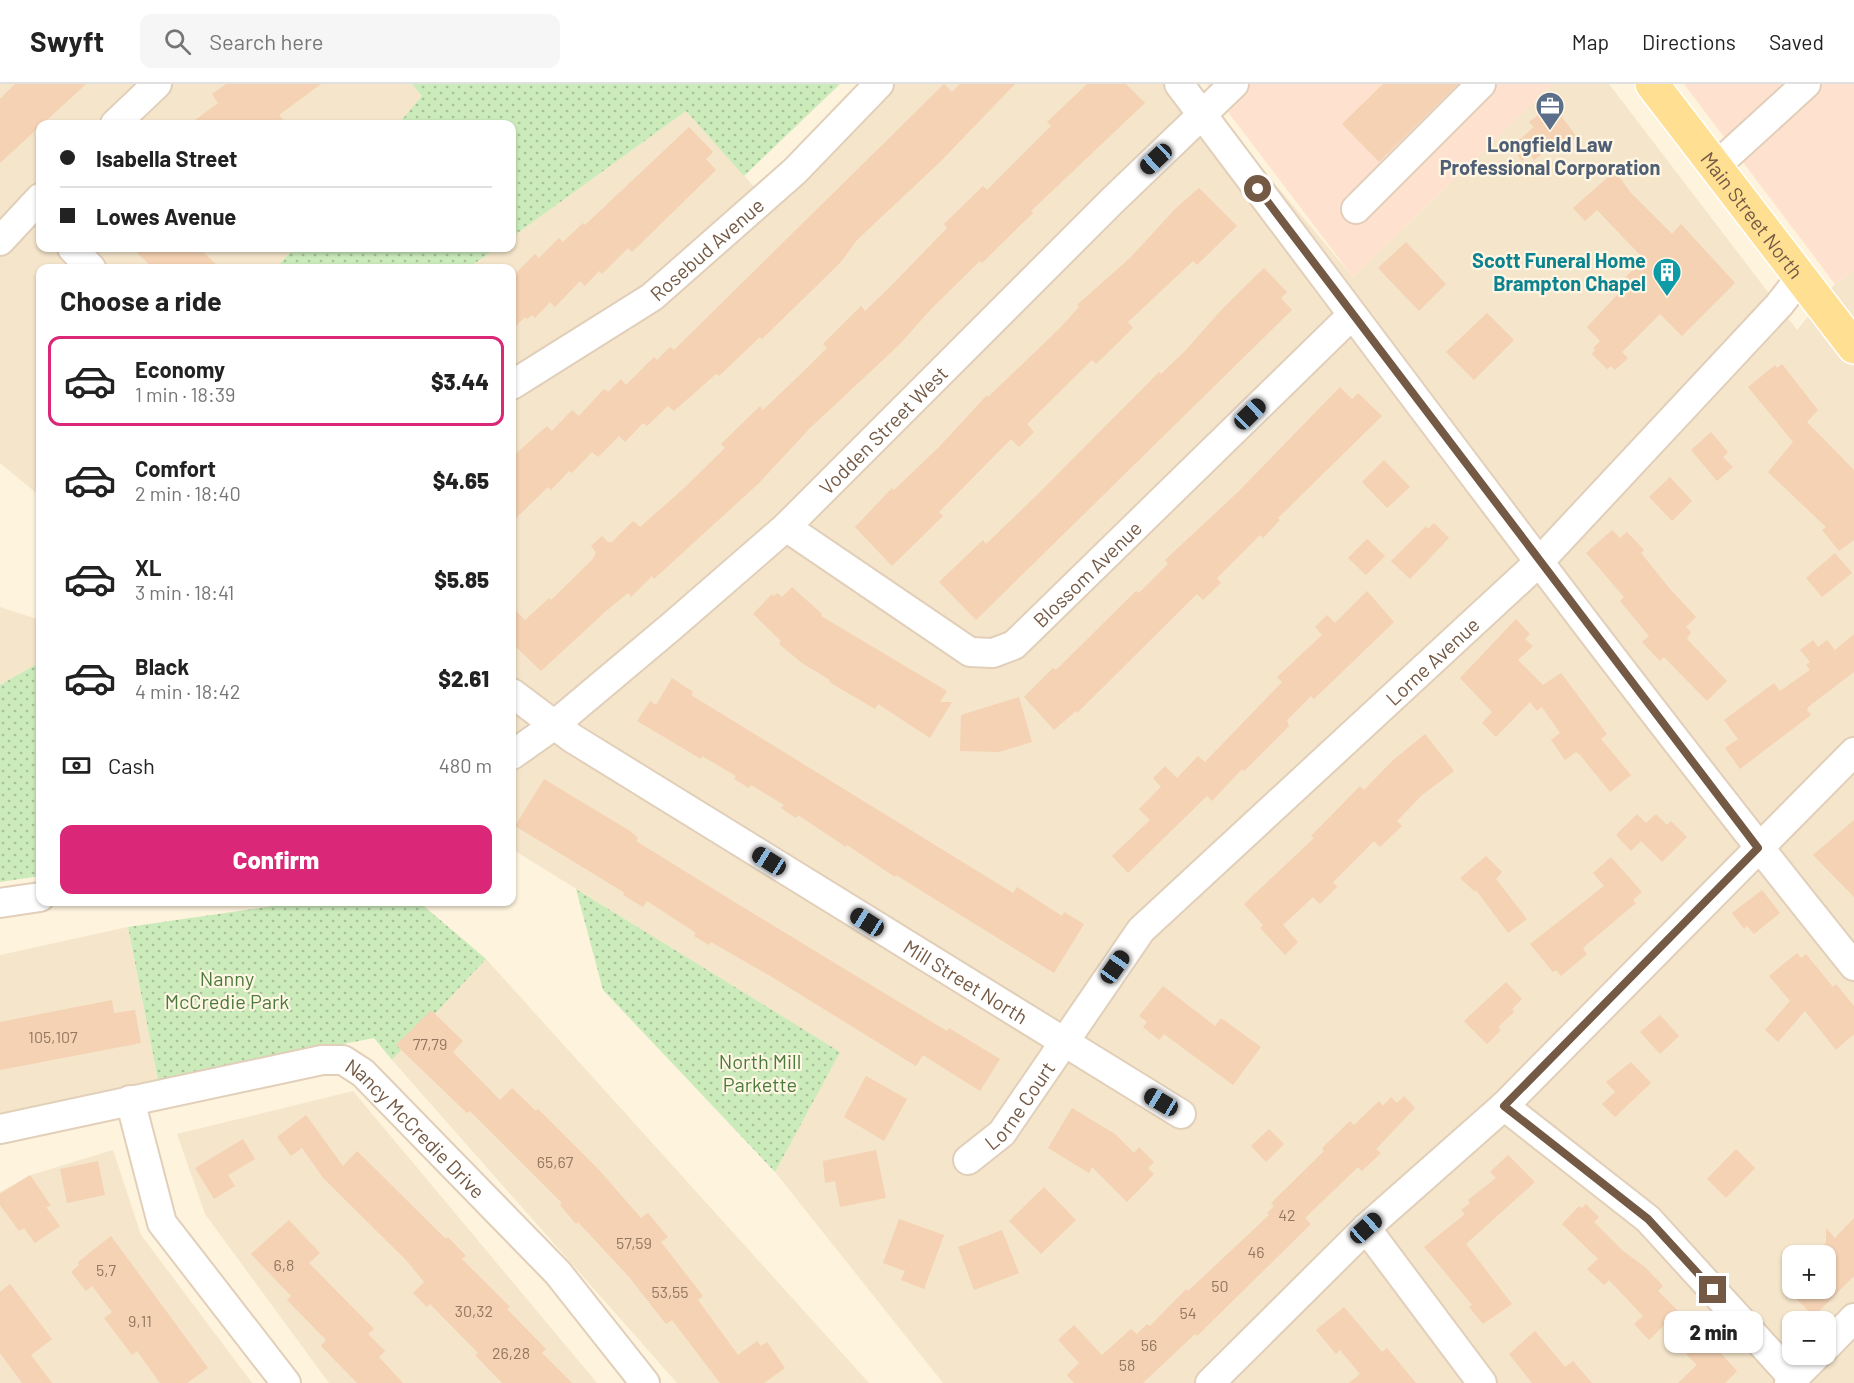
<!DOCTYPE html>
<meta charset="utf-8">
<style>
:root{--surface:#fff;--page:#f6f6f6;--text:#222;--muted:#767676;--line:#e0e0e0;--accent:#db2777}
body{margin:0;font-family:Barlow,sans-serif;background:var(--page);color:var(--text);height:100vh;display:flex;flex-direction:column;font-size:22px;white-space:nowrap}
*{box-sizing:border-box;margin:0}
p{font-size:20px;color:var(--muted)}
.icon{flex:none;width:33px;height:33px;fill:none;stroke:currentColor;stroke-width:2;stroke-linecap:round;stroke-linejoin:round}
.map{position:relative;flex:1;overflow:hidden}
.drawer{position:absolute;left:36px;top:180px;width:480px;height:642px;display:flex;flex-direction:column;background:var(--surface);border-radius:12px;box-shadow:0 2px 4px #0004}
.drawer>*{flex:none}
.hud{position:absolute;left:36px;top:36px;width:480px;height:132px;border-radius:12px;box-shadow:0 2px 4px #0004;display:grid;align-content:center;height:132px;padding:0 24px;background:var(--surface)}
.fabs{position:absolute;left:1782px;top:1161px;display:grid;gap:12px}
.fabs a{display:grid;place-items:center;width:54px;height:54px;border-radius:12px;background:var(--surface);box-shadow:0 2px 4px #0004;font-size:30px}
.end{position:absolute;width:27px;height:27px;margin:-14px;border:8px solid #745944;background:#fff;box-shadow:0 0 0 3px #fff}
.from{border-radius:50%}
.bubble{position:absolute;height:42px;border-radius:12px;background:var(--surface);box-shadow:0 2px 4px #0004;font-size:20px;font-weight:800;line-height:42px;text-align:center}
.car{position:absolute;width:18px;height:36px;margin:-18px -9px;border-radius:8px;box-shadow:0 0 4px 2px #0007;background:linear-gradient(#222 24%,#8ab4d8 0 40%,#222 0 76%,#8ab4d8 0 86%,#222 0)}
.hud b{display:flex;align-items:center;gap:21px;height:57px;font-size:22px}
.hud b+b{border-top:2px solid var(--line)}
.hud i{width:15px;height:15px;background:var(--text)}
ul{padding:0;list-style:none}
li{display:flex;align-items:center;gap:18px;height:90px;margin:0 12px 9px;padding:0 12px;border:3px solid transparent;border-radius:12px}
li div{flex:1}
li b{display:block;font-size:22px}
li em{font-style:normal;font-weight:800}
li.current{border-color:var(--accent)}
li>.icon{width:54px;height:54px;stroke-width:1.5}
h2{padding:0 24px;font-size:27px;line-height:72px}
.pay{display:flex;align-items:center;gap:15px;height:66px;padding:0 24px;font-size:22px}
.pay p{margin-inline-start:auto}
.primary-button{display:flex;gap:12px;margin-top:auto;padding:12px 24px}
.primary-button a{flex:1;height:69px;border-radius:12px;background:var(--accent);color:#fff;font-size:24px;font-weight:800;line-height:69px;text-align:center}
header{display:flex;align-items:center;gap:36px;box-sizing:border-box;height:84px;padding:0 30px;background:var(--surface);border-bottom:2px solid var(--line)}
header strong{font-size:28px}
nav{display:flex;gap:33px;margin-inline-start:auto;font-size:21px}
.search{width:420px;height:54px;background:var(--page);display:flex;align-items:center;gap:15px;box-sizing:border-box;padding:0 21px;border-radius:12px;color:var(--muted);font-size:22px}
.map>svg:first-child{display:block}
</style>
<header>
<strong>Swyft</strong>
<div class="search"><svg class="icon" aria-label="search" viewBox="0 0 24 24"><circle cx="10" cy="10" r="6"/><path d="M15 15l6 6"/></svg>Search here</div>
<nav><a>Map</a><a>Directions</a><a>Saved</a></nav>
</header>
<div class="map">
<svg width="1854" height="1299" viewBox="0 0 1854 1299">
<defs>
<pattern id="grass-dots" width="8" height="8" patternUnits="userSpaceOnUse" patternTransform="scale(1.5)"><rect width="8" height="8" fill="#cbebbb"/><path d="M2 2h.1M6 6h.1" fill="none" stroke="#a9c19a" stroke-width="1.8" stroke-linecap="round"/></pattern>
</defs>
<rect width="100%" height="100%" fill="#fef3dd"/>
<g fill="#f5e5cb" fill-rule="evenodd">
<path d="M0,0H412L422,12L398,40H40V164H294L276,184H40V412L0,379Z"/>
<path d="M879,0H1191L1353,193L1552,0H1609L1797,246L1835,200L1854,186V1299H943L775,1088L839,968L512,765V184H468L497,164H512V153L686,27L764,114ZM1792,1172H1826V1204H1792ZM1792,1238H1826V1270H1792Z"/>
<path d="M0,523L40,536V578L0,601Z"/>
<path d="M128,843L158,996L0,1041V871Z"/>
<path d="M486,875L869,1299H677L392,976Z"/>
<path d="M353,1007L597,1299H329L205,1130L177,1050Z"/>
<path d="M113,1066L141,1151L252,1299H0V1108L31,1091Z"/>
</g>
<g fill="#ffe1cf">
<path d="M1207,0H1552L1353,193Z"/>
<path d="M1684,0H1854V186L1835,200Z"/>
</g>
<g fill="url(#grass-dots)">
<path d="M412,0H840L744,92L686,27L512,153V40H398L422,12Z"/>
<path d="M294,164H497L468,184H276Z"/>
<path d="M40,578V792L0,798V601Z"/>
<path d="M576,805L840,968L775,1088L603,906Z"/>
<path d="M300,818H419L486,875L392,976L374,954L158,996L128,843Z"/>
</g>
<g fill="#f4d2b3">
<path d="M15,0H86L0,79V15Z"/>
<path d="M226,0H321L279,31L287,40H190L218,19L212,10Z"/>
<path d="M944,0L952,8L960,0H1015L940,78L857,156L840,179L762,255L760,253L719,292L716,290L674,327L668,322L647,342L643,339L625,358L619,352L598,373L592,368L572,389L569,387L551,406L548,403L512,438V373L547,342L552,347L572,326L579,332L604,305L608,308L621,295L626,301L654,273L657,276L670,263L674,266Z"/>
<path d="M1087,0H1126L1145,19L1031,127L1033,129L992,169L982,179L980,177L931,225L899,261L809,345L759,399L654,495L652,492L631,513L628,509L606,527L541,587L512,559V523L525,536L549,514L551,516L593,475L596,468L591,462L602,452L608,458H612L633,437L640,443L682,406L725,364L721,360L760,322L763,326L807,284L827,264L823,260L861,222L865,227L890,203L947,144L944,140L983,102L987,106L1051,42L1047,38Z"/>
<path d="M1383,0H1458L1379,78L1342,40Z"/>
<path d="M1552,20L1577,53L1555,69L1551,64L1534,76L1530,70L1522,77L1511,63L1534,43L1529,38Z"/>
<path d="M689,43L713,68L706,75L716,86L632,168L628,164L602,190L599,187L585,202L580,197L555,223L550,218L535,234L532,231L527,235L525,233L512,246V193L535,170L539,174L559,154L563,158L583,139L585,141Z"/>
<path d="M1615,87L1630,108L1672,150L1681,140L1735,199L1682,252L1660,230L1622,268L1628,274L1615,286L1611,282L1607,285L1592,270L1595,266L1593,264L1600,257L1587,243L1619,209L1614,204L1644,175L1597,126L1585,137L1573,124Z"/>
<path d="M1199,104L1237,142L1197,181L1193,177L1128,238L1133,244L1096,280L1092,276L1027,340L1034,348L1019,363L1011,355L939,428L943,432L892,482L855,443L892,404L894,406L939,363L987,311L988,313L1060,244L1079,223L1077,221L1130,174L1176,124Z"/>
<path d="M1406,158L1446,200L1419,227L1378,184Z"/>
<path d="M132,164H199L220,184H153Z"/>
<path d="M1264,184L1287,208L1281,214L1292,226L976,536L939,498L983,456L986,460L1036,412L1159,288L1161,290L1185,267L1222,225Z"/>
<path d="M1487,229L1514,256L1474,296L1446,268Z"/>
<path d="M1782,280L1818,326L1807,338L1854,386V456L1839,467L1822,446L1826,443L1768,388L1793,358L1748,303L1775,281L1777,284Z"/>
<path d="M1340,303L1352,315L1358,309L1382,332L1278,434L1280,436L1263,454L1260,451L1217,494L1221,499L1203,516L1197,510L1077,629L1076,627L1054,646L1024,613L1053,584L1056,586L1136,507L1139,509L1168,480L1165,476L1238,408Z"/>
<path d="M1711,348L1728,368L1723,373L1733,383L1717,397L1691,366Z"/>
<path d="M1384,376L1410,403L1387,424L1362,398Z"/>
<path d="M1670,393L1692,417L1672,437L1649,413Z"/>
<path d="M1434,439L1449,454L1410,495L1391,477L1426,442L1428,445Z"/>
<path d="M1612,446L1620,454L1627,448L1644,466L1641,469L1670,505L1696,533L1686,543L1691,548L1687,555L1727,597L1707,617L1664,573L1660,577L1642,558L1649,552L1620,517L1624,513L1586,469Z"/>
<path d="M1367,455L1385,472L1366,491L1348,474Z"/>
<path d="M1835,469L1852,489L1822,513L1806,494Z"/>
<path d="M792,503L822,530L821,532L947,607L940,618H952L930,654L878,620L875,625L829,598L830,596L802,579L779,560L781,557L753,530L772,510L774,512L777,509L782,513Z"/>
<path d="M1367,507L1394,538L1314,615L1311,612L1287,636L1289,642L1244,687L1242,685L1212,717L1207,712L1128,789L1112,772L1150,736L1139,725L1161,703L1153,694L1165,682L1177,694L1198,672L1205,678L1282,598L1277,593L1322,551L1315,543L1327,531L1335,539Z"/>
<path d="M1516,535L1530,550L1525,555L1533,562L1518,576L1543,601L1561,589L1607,650L1601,655L1631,691L1610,708L1580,671L1576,668L1565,676L1551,656L1560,649L1542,623L1537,627L1530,618L1496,653L1482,639L1492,628L1460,594Z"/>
<path d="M1854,550V588L1808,623L1807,626L1811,631L1740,685L1725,664L1738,655L1724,636L1774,599L1780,607L1810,586L1806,581L1810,578L1800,566L1813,556L1818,563L1827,556L1835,566Z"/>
<path d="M672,594L693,608L691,611L748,646L1013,809L1017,803L1062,832L1064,828L1084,840L1054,889L896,791L895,793L847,761L846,763L798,731L796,734L781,724L784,721L751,701L749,704L734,695L736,692L702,672L701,675L637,637L650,617L656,621Z"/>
<path d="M1019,613L1032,658L999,668L960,667L961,631Z"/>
<path d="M1425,650L1454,687L1422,711L1397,737L1402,742L1380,763L1374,757L1333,798L1337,803L1320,820L1313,813L1283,841L1298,858L1285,871L1260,844L1263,841L1244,820L1314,754L1311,752L1360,702L1364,706L1392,677Z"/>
<path d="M544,695L630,747L638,754L636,757L741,822L894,915L947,947L949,944L1000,975L980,1007L923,971L916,982L772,893L711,858L709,861L694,852L696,849L647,817L643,823L623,811L625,809L515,742Z"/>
<path d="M1637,730L1646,739L1656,730L1667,741L1671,737L1687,753L1662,778L1641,757L1631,767L1616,751Z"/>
<path d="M1854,736V813L1813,771Z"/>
<path d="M1486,772L1502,788L1496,795L1527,835L1508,849L1476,806L1475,808L1460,794Z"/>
<path d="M1611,773L1642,808L1633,816L1636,819L1585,862L1583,865L1587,870L1561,892L1556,886L1553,888L1530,860L1604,802L1593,789Z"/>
<path d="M1762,806L1780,829L1754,850L1747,842L1744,845L1732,829Z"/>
<path d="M1797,869L1801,874L1806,870L1833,903L1836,900L1854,922V950L1836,966L1805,927L1778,958L1765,946L1790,917L1769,892Z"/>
<path d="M1506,898L1522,915L1512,925L1514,928L1498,943L1501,946L1487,960L1464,937Z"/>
<path d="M1163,902L1215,942L1221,934L1261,963L1233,1001L1164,950L1159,956L1143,943L1147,938L1139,932Z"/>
<path d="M112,916L114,929L135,926L141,959L0,986V938Z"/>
<path d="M431,926L463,957L453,968L500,1016L512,1004L536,1027L538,1025L599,1086L641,1134L648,1129L668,1153L661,1158L703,1212L698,1216L738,1271L757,1257L761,1262L767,1258L785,1284L764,1299H720L672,1236L666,1240L629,1193L578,1138L576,1140L560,1121L562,1119L470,1027L467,1029L396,961Z"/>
<path d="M1660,931L1679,952L1660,970L1640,948Z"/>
<path d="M1631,978L1651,999L1615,1033L1602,1020L1615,1008L1606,998Z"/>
<path d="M866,992L907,1015L884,1057L844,1033Z"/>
<path d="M1404,1012L1415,1024L1376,1065L1381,1069L1362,1087L1358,1083L1305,1134L1311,1140L1197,1252L1195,1250L1143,1299H1074L1067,1291L1079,1279L1058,1256L1074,1241L1102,1271L1131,1245L1137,1250L1147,1240L1150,1242L1186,1205L1188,1207L1269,1131L1267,1129L1274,1122L1271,1119L1324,1067L1322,1064L1350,1037L1354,1041L1379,1017L1383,1022L1391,1013L1397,1019Z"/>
<path d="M1072,1024L1115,1050L1134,1069L1139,1063L1154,1078L1148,1084L1154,1090L1127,1118L1092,1083L1089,1089L1048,1064Z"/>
<path d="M306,1031L343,1082L357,1067L446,1155L448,1153L466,1172L462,1175L510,1223L507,1225L546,1265L542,1269L572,1299H502L475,1271L478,1269L430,1220L427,1223L413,1209L424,1198L407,1177L324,1095L302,1064L291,1072L277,1053Z"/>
<path d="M1269,1045L1284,1060L1266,1078L1251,1062Z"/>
<path d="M243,1055L255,1075L228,1091L235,1102L214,1115L195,1084Z"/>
<path d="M1736,1065L1755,1084L1726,1114L1707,1095Z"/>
<path d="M876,1066L886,1114L840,1123L835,1097L825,1099L823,1077Z"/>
<path d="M1508,1071L1535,1098L1466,1160L1512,1220L1483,1240L1469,1223L1472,1221L1424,1163L1465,1130L1461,1126L1470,1119L1468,1116L1496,1094L1490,1088Z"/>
<path d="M98,1077L105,1111L67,1119L60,1085Z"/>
<path d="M30,1091L51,1122L46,1123L60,1142L35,1159L24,1144L19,1147L0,1121V1110Z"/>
<path d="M1044,1103L1076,1136L1041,1170L1009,1137Z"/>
<path d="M1586,1120L1599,1133L1594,1138L1623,1167L1645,1183L1663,1202L1658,1207L1678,1227L1649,1256L1634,1240L1643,1232L1609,1196L1604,1201L1587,1185L1598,1175L1562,1140L1579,1122L1582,1124Z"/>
<path d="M1854,1134V1192L1814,1232L1785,1204H1826V1172H1812L1826,1159V1144L1835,1154Z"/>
<path d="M899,1135L944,1151L924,1205L901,1196L905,1187L883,1179Z"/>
<path d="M289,1136L320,1169L309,1179L374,1245L368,1250L385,1267L379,1273L403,1299H357L321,1262L326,1256L287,1216L291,1212L251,1170Z"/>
<path d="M1002,1146L1019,1189L974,1206L958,1163Z"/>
<path d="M111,1152L208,1284L187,1299H160L137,1267L132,1271L104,1234L112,1228L92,1202L86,1207L71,1188L79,1181L78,1178Z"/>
<path d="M10,1200L52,1255L31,1271L52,1299H22L0,1269V1208Z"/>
<path d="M1344,1223L1382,1268L1387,1264L1416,1299H1349L1360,1290L1340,1266L1336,1270L1316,1246Z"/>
<path d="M1535,1247L1565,1283L1573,1277L1592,1299H1532L1509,1270Z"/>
<path d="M1698,1258L1709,1269L1715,1263L1737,1287L1725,1299H1678L1697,1281L1686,1270Z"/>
</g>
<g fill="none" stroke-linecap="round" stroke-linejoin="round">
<g stroke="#e1cfb9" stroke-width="32">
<g id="minor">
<path d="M1179,0C1402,295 1622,594 1854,882"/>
<path d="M115,40L157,0"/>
<path d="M1715,83L1806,0"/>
<path d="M1356,125L1481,0"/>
<path d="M0,157L40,114"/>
<path d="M72,164L91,184"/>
<path id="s1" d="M512,301L652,213L795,87L879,0"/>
<path id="s2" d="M786,443L970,568L993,569L1014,561L1352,231"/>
<path id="s3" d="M512,609L572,654L1181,1030"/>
<path id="s4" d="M512,671L553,642L672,542L786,443L1113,116L1234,0"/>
<path d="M0,819L40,813"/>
<path d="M130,1016L162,1139L286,1299"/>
<path d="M1504,1022L1648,1135L1794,1295"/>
<path id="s5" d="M0,1045L322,976H343L363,989L558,1189L645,1299"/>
<path id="s6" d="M968,1076L1002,1049L1141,846L1539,478L1779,221L1801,193"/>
<path d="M1366,1144L1482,1299"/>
<path d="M1826,1263L1854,1234"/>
<path d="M1210,1299L1366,1144L1504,1022L1854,668"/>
<path d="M1789,1299L1818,1270"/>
</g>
</g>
<g stroke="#fff" stroke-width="36">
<g id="major">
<path id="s7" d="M1652,0L1854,263"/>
</g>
</g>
<use href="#minor" stroke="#fff" stroke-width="28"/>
<use href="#major" stroke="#ffdf92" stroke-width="33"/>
</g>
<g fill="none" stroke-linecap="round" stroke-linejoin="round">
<path stroke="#745944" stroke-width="8" d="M1258,105L1758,764L1504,1022L1648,1135L1713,1206"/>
</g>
<defs>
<g id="office-pin" transform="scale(1.5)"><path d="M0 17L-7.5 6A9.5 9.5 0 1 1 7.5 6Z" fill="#5c6f8a" stroke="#fff7e4"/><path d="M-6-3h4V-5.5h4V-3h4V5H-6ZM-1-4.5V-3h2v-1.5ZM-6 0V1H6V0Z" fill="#fff"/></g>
<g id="building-pin" transform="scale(1.5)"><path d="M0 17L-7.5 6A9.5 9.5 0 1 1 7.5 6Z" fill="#0f9aa8" stroke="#fff7e4"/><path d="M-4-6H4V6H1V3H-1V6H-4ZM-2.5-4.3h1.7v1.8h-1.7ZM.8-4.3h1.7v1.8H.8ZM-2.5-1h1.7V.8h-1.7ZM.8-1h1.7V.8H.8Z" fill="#fff"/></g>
</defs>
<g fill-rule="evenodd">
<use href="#office-pin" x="1550" y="22"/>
<use href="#building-pin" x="1667" y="188"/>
</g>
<g text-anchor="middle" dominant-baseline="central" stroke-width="4.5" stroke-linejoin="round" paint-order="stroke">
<g font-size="16" fill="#947760">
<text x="53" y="952">105,107</text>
<text x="430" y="959">77,79</text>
<text x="555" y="1077">65,67</text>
<text x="1287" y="1130">42</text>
<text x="634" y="1158">57,59</text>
<text x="1256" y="1167">46</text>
<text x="284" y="1180">6,8</text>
<text x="106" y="1185">5,7</text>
<text x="1220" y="1201">50</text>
<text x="670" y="1207">53,55</text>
<text x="474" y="1226">30,32</text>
<text x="1188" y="1228">54</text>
<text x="140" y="1236">9,11</text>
<text x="1149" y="1260">56</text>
<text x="511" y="1268">26,28</text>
<text x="1127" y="1280">58</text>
</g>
<g font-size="20" font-weight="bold" fill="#4e5e75" stroke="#fff7e4">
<text x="1550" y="60">Longfield Law<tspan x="1550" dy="23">Professional Corporation</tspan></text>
</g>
<g font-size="20" fill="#745944" stroke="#fff7e4">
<text stroke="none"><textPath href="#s7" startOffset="165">Main Street North</textPath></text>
<text stroke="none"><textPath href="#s1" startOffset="238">Rosebud Avenue</textPath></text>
<text stroke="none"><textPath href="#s4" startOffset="494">Vodden Street West</textPath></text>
<text stroke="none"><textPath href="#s2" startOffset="370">Blossom Avenue</textPath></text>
<text stroke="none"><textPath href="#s6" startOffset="686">Lorne Avenue</textPath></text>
<text stroke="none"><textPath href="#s3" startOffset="538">Mill Street North</textPath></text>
<text stroke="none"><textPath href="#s6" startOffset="76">Lorne Court</textPath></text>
<text stroke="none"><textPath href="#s5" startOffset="450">Nancy McCredie Drive</textPath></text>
</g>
<g font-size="20" font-weight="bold" fill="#0d838f" stroke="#fff7e4" text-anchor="end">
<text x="1646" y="176">Scott Funeral Home<tspan x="1646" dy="23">Brampton Chapel</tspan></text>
</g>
<g font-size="20" fill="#4a7a3c" stroke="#fff7e4">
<text x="227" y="894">Nanny<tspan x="227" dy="23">McCredie Park</tspan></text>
<text x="760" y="977">North Mill<tspan x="760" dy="23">Parkette</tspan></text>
</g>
</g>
</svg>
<div class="fabs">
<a>+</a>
<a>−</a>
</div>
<i class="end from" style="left:1258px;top:105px"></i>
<i class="end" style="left:1713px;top:1206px"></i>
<div class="bubble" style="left:1664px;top:1227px;width:99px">2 min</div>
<i class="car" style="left:1156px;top:75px;rotate:227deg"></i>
<i class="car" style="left:1250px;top:330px;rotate:46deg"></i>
<i class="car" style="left:769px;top:777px;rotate:302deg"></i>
<i class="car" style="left:867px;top:838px;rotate:302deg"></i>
<i class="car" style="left:1115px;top:883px;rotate:35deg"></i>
<i class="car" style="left:1161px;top:1018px;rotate:301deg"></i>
<i class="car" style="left:1366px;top:1144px;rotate:48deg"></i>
<div class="hud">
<b><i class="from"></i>Isabella Street</b>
<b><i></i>Lowes Avenue</b>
</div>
<section class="drawer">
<h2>Choose a ride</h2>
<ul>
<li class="current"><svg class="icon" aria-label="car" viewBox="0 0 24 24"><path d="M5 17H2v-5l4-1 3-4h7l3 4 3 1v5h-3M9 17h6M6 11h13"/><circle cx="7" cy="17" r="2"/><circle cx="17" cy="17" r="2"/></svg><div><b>Economy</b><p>1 min · 18:39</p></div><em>$3.44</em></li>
<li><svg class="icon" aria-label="car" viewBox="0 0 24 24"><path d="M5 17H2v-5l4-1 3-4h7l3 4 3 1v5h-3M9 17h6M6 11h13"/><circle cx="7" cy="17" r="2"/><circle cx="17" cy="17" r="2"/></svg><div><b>Comfort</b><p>2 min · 18:40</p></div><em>$4.65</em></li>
<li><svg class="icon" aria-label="car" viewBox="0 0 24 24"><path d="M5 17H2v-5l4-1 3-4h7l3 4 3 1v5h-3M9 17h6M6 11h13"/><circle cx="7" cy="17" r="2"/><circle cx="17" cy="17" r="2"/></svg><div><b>XL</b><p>3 min · 18:41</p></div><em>$5.85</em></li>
<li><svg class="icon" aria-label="car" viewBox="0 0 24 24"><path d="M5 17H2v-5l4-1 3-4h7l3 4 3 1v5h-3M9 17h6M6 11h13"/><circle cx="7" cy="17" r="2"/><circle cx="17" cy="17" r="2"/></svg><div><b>Black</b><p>4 min · 18:42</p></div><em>$2.61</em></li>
</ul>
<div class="pay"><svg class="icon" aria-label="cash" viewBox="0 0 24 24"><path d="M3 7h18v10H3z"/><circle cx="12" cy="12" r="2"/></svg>Cash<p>480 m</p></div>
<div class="primary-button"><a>Confirm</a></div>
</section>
</div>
